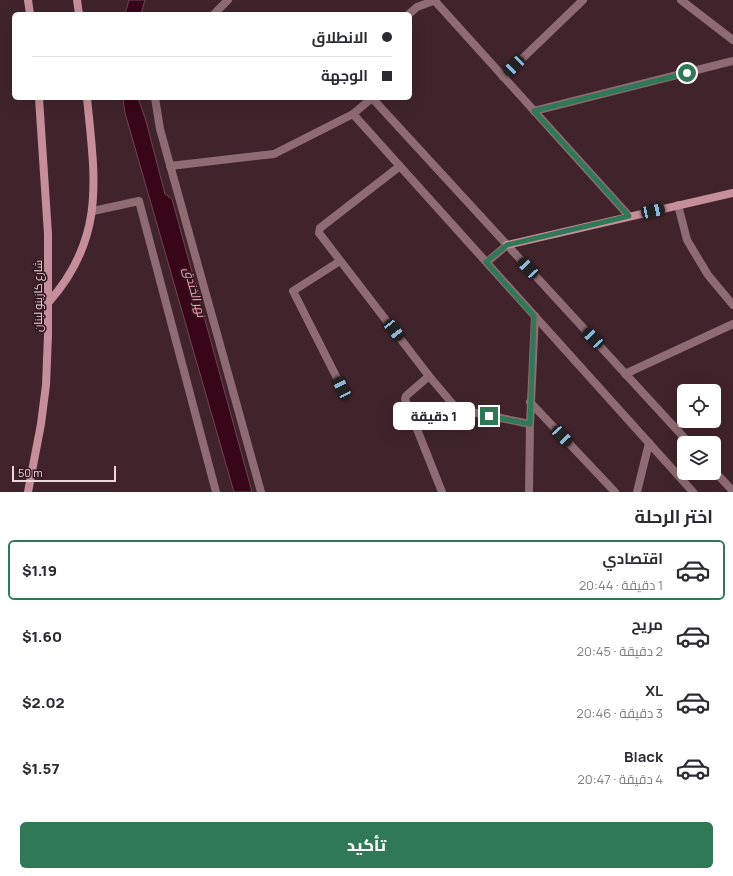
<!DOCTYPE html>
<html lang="ar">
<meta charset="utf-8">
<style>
:root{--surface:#fff;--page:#f7f7f7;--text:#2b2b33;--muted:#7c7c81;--line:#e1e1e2;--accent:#2f7957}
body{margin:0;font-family:Manrope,Cairo,sans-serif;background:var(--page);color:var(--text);direction:rtl;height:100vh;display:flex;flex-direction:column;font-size:15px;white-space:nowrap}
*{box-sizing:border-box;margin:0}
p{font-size:13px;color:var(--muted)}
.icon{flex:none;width:22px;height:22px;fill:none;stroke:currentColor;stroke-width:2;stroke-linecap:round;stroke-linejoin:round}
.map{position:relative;height:492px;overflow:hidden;direction:ltr}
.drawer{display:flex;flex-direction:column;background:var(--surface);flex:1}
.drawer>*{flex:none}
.top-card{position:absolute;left:12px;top:12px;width:400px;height:88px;border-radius:6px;box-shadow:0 4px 16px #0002;direction:rtl;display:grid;align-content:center;height:88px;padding:0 20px;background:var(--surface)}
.controls{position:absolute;left:677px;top:384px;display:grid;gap:8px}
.controls a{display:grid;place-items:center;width:44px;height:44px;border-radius:6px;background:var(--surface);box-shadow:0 4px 16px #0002;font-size:20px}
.scale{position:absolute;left:12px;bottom:10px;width:104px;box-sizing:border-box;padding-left:4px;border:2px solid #ebd8db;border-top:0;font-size:11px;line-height:14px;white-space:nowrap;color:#ebd8db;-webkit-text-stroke:3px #361a21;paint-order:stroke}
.end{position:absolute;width:18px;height:18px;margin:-9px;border:5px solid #2f7957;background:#fff;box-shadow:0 0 0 2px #fff}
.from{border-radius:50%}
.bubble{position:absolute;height:28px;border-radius:6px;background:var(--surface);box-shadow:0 4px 16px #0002;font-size:13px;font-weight:800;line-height:28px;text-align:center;direction:rtl}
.car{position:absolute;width:12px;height:24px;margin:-12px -6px;border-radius:5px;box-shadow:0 0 3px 1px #0007;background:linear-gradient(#222 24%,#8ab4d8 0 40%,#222 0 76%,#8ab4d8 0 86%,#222 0)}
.top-card b{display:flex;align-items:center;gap:14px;height:38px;font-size:15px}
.top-card b+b{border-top:1px solid var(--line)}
.top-card i{width:10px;height:10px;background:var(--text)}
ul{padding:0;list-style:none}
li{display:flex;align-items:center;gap:12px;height:60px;margin:0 8px 6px;padding:0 12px;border:2px solid transparent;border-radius:6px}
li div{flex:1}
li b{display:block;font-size:15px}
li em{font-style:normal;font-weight:800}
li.active{border-color:var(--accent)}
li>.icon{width:36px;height:36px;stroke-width:1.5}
h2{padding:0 20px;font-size:18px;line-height:48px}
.cta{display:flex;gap:8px;margin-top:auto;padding:8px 20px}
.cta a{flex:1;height:46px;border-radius:6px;background:var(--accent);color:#fff;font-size:16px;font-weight:800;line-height:46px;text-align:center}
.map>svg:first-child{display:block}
</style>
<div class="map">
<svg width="733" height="492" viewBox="0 0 733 492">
<rect width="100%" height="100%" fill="#41242b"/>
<g fill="#390518" stroke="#6e4452">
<path d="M129,0H145L141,14H125Z"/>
<path d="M123,98H138L146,121L165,194L172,199L252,492H234L125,113Z"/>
</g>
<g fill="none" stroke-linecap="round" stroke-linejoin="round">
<g stroke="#8f6b73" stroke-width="8">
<path d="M681,0L733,40"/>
<path d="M435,1L629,216"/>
<path d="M214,14L228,0"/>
<path d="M409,14L417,7L436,0"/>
<path d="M503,77L583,0"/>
<path d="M155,98L160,129L261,492"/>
<path d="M372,98L689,443"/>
<path d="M534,111L733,61"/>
<path d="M353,114L693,492"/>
<path d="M170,166L274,154L353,114L372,98"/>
<path d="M400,166L320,228L319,233L429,376L457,409L530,424"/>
<path d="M678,205L687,240L708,275L733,305"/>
<path d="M93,211L139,201L216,492"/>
<path d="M340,261L293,291L342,388"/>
<path d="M487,262L507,245"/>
<path d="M625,374L733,324"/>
<path d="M429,376L406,396L405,399L442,492"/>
<path d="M530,402L615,492"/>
<path d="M714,471L733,491"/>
<path d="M529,492L530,424L535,316"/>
<path d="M637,492L649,443"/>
</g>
<g stroke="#c68e9a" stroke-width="8">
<path d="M28,0L30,14"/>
<path d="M77,0L79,14"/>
<path d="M507,245L733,193"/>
<path d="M48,303C106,238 95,179 87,98"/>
<path d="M28,492L41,424L46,385L48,335V234L39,98"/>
</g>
</g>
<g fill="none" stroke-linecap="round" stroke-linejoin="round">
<path stroke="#2f7957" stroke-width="5" d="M489,416L530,424L534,316L486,262L507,245L629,216L534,111L687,73"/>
</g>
<g text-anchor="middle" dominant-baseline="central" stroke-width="3.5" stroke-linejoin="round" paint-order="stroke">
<g font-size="11" fill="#ebd8db" stroke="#361a21">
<text transform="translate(37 296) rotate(-90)">شارع كازينو لبنان</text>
</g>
<g font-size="12" font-style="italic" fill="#faa2b7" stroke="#361a21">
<text transform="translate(195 292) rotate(74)">نهر الخندق</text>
</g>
</g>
</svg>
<div class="controls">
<a><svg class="icon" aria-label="locate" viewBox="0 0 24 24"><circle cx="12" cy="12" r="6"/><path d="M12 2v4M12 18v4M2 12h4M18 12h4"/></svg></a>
<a><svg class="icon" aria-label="layers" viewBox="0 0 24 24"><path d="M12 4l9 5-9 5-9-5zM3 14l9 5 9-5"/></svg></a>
</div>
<div class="scale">50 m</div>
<i class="end from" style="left:687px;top:73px"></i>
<i class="end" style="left:489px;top:416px"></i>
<div class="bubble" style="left:393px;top:402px;width:82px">1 دقيقة</div>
<i class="car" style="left:514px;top:66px;rotate:226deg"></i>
<i class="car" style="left:653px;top:211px;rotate:78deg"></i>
<i class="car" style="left:528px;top:268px;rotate:317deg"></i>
<i class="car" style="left:394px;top:330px;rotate:142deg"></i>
<i class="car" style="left:593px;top:338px;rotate:317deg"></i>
<i class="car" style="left:342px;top:388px;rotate:333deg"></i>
<i class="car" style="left:562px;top:436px;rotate:137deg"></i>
<div class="top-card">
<b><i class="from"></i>الانطلاق</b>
<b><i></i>الوجهة</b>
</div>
</div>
<section class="drawer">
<h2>اختر الرحلة</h2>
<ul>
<li class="active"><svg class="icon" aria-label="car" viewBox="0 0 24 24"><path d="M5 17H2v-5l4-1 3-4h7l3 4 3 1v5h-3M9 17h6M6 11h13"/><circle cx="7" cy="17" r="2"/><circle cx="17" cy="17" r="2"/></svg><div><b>اقتصادي</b><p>1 دقيقة · 20:44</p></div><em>$1.19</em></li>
<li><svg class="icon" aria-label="car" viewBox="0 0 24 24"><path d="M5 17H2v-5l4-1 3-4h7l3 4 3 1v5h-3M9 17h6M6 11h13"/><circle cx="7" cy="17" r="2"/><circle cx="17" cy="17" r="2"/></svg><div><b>مريح</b><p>2 دقيقة · 20:45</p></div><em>$1.60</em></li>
<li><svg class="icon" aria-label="car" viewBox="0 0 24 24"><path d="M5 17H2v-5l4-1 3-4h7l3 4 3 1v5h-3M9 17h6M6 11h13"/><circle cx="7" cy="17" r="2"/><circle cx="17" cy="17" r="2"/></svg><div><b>XL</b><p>3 دقيقة · 20:46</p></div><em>$2.02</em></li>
<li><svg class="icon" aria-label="car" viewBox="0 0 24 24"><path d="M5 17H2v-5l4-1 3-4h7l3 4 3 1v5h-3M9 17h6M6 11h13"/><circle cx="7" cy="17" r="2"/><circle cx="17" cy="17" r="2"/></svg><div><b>Black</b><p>4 دقيقة · 20:47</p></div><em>$1.57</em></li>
</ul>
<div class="cta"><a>تأكيد</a></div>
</section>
